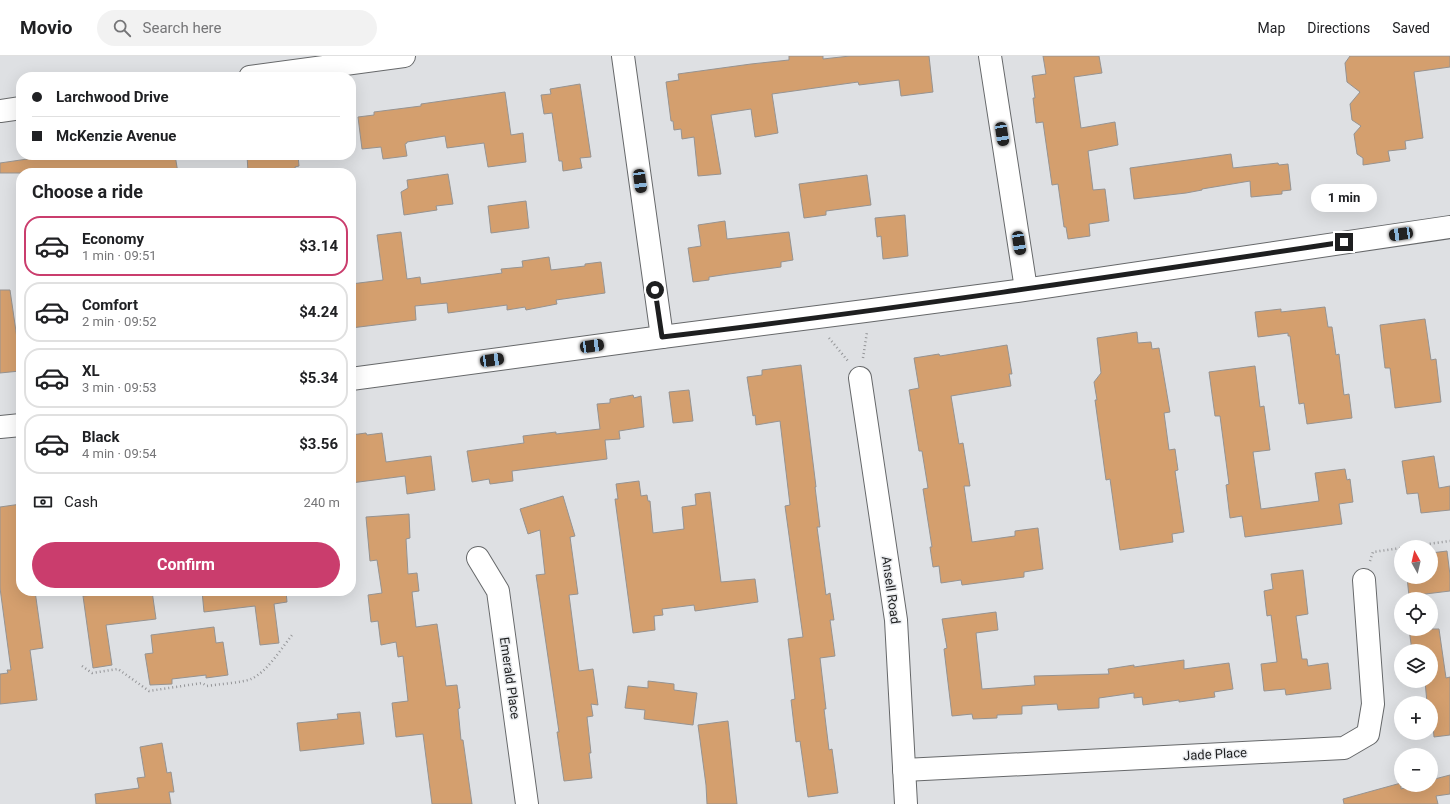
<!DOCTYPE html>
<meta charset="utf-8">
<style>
:root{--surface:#fff;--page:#f2f2f2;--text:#202124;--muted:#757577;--line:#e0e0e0;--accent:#ca3d6d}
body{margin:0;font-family:Roboto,sans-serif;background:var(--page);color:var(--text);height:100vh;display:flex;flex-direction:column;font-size:15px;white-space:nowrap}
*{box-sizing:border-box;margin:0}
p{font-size:13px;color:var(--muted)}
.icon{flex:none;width:22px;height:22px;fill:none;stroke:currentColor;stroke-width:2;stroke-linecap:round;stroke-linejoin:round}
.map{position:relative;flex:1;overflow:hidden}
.details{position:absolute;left:16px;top:112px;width:340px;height:428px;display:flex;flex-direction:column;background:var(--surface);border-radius:16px;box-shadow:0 4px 16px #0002}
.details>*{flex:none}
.guide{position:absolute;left:16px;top:16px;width:340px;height:88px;border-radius:16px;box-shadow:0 4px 16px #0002;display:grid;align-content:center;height:88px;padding:0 16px;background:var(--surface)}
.needle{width:26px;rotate:352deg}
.controls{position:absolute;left:1394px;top:484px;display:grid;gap:8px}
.controls a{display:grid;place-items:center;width:44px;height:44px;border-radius:50%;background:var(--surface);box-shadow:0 4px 16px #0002;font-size:20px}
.end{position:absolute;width:18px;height:18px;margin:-9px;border:5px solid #1e1f20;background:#fff;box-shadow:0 0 0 2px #fff}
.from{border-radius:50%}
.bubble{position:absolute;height:28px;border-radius:14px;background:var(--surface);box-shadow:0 4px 16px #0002;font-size:13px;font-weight:700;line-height:28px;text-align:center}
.car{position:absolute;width:12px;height:24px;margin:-12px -6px;border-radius:5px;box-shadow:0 0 3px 1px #0007;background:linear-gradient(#222 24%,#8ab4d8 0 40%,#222 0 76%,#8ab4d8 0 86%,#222 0)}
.guide b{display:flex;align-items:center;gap:14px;height:38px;font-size:15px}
.guide b+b{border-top:1px solid var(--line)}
.guide i{width:10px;height:10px;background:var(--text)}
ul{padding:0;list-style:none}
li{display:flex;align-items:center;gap:12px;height:60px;margin:0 8px 6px;padding:0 8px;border:2px solid var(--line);border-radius:16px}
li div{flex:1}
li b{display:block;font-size:15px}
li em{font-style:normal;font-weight:700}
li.active{border-color:var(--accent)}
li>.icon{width:36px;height:36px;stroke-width:1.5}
h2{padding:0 16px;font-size:18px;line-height:48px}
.pay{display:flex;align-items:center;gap:10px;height:44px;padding:0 16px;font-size:15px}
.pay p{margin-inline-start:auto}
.button{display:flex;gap:8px;margin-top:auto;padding:8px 16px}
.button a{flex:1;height:46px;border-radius:24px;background:var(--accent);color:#fff;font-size:16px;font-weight:700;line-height:46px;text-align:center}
header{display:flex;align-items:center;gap:24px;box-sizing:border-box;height:56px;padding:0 20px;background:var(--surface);border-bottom:1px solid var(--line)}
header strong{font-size:19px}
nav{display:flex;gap:22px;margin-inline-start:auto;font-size:14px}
.search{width:280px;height:36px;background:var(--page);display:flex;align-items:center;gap:10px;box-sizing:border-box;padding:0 14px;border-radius:22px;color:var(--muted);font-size:15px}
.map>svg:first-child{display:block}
</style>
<header>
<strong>Movio</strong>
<div class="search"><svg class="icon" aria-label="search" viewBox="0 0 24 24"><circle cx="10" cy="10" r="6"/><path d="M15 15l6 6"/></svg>Search here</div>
<nav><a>Map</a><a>Directions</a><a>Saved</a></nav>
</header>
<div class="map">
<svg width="1450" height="748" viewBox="0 0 1450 748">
<rect width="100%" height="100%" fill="#dee0e3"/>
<g fill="#d49f6e" stroke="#969391">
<path d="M789,0H823V3L850,0H929L933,36L901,40L899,24L859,29L858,26L772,38L778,77L755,81L751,53L711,59L721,118L698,120L694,81L682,83L681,73L674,74L673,65H671L666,26L679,24L678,18L751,8L789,4Z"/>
<path d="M1043,0H1099L1102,17L1074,21L1081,72L1115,66L1118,89L1088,95L1093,134L1105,133L1109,165L1089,168L1090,180L1068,183L1066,171H1064L1058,128L1052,129L1043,66L1036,67L1033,42H1035L1032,20L1046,18Z"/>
<path d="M1350,0H1450V11L1414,16L1423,82L1405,85L1406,93L1388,95L1390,105L1363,109V102L1357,98L1354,78L1361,70L1352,64L1350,48L1360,36L1347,26L1345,7Z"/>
<path d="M580,28L591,101L580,102L582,112L563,115L562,105H559L552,57L544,58L541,39L551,38L550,33Z"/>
<path d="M505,36L511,79L523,77L526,106L488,111L484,87L447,92L445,80L407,86V87L405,88L407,100L383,103L381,91L362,93L358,61L374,59V56L421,50V48Z"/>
<path d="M1231,98L1233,112L1278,107L1279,109L1288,108L1291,134L1282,135V138L1251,141L1250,125L1202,133V134L1186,137L1134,143L1130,112Z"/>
<path d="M55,99H175L178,117H0V107Z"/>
<path d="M247,99H298L299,110L295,111L296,117H272V113L248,116Z"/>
<path d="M448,118L453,148L436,150L437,154L404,159L401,136L408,132L407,124Z"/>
<path d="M867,119L871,149L826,155V159L804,162L799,128Z"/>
<path d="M526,145L529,172L491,177L488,150Z"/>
<path d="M905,159L908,200L883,203L881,180L877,181L875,162Z"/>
<path d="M725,165L727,183L789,176L793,204L781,206V211L729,218L709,221V224L693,226L688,192L701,190L698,169Z"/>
<path d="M401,176L407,223L420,221L421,228L502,217L501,213L523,211L522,205L549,201L551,214L585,210V208L601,206L605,237L556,244L557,248L526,254L525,251L507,254V249L448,257L447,247L415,250L416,264L351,272V228L383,224L377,179Z"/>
<path d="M0,234H10L20,303H18L20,315L0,317Z"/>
<path d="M1325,251L1328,271H1332L1336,299L1339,298L1344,339L1349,338L1352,362L1307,368L1304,347L1299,348L1290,280H1288V277L1258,281L1255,256L1281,253V256Z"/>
<path d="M1425,263L1431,304L1436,303L1441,346L1395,352L1390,312H1385L1380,269Z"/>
<path d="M1137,276L1138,287L1151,286L1152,293L1159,292L1170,356L1164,357L1169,394L1175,393L1178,414L1175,415L1184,476L1172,478L1173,486L1120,494L1110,423L1106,424L1095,344H1097L1094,326L1101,317L1097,282Z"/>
<path d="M1007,289L1012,318H1009L1011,330L951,340L959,388L963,387L970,430H964L972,486L1015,480V475L1038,472L1043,513L1024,516V521L962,529L961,524L941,527L939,510L933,511L930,491H932L923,433L928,432L922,395H919L909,334L919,332L914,302L939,298L940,300Z"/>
<path d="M801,309L816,431H815L820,471H817L822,508L826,539L830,537L834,564H830L835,600L820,602L826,653H824L829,694L832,693L838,737L808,741L800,685L796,686L791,644L795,643L788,583L803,581L785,450L790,449L780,365L756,369L755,359L753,360L747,321L762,319V314Z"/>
<path d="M1255,310L1260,351L1264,350L1270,394L1253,396L1261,453L1319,445L1315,417L1345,413L1347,424L1350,423L1353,446L1339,448L1342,468L1245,481L1242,460L1230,462L1226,429L1229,428L1220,360H1215L1209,316Z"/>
<path d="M689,334L693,365L673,367L669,336Z"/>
<path d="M633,339L634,342L641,340L644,371L619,375L620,383L605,384L607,403L512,415L513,425L490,428L489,423L472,426L467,395L524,387L523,380L556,376V378L600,373L597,348L610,347V343Z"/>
<path d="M366,377L367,379L382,377L386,406L431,400L435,434L407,438L405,420L351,427V379Z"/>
<path d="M1434,400L1439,432L1450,430V454L1421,457L1418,437L1407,438L1402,405Z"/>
<path d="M639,425L641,440L647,439L648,445H650L653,477L684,473L682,451L696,449L695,438L710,436L721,526L755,523L758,546L695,555L694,549L662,553L663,559L654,560L655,574L633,577L615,443H618L616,428Z"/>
<path d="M563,440L575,480L570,481L578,538L569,539L579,615L593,613L598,649L591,648L593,660L587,661L591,697H589L592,722L564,725L557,676H559L536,519L545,518L540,474L528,478L520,453Z"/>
<path d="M21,448V535H35L43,592L30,594L37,644L0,648V618L8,617L7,614H11L0,532V451Z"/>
<path d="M409,458L410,482L406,483L408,518L417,517L419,535L412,536L416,571L437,568L446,630L457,629L460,652L458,653L461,684H463L472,748H432L423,678L396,681L392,647L408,645L403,600L398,601L396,586L381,589L378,565L371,566L368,539L382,537L377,504L370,505L366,461Z"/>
<path d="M1447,495L1450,519V535L1409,540L1407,521H1431V497Z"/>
<path d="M1303,514L1308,558L1296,560L1302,603H1307L1308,610L1328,607L1331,633L1286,639L1285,633L1264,635L1261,608L1277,606L1271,559L1267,560L1264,535L1273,533L1271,518Z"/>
<path d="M105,535H152L156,563L106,569L112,609L93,612L83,540L106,538Z"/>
<path d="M202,535H286L287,546L274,548L279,587L260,589L255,550L204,556Z"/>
<path d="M996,556L998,574L976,577L982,633L1035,629L1034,620L1109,618L1108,613L1134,609V611L1184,604V613L1229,607L1233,633L1214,636L1215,641L1179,646V644L1143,649L1142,641L1134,642V637L1099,642V652L1058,654L1057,648L1022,650V658L997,659V662L973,663L972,658L952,660L944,593L947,592L942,563Z"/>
<path d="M214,571L216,587L223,586L228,619L206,622V619L172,623V628L150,629L145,598L153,597L151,579Z"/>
<path d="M1409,573H1439L1446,622L1450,621V679L1434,681L1431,647H1427L1425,625H1431V595H1412Z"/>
<path d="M648,625L674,628V634L697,637L693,669L644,663L645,654L625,652L628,630L648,632Z"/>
<path d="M360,656L364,688L300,695L297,667L338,663L337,658Z"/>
<path d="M728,665L737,748H707L706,729L698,669Z"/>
<path d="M162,687L167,717L171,716L174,736H169L171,748H96L95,738L139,732L137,722L145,721L140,691Z"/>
<path d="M1450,719V738L1436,740L1438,748H1344L1343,743L1401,727V733L1414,729H1431V724Z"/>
</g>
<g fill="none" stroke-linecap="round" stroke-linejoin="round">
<g stroke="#66686a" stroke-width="24">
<g id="minor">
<path d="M623,0L662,281"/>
<path d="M990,0L1026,233"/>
<path d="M250,21L404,0"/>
<path d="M0,55L21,52"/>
<path d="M860,322L896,564L906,748"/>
<path d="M478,502L498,535L527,748"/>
<path d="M904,714L1344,692L1368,678L1373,648L1364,524"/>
</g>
</g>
<g stroke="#66686a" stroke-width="24">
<g id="secondary">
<path d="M351,323L662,281L865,255L1017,235L1450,171"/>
<path d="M0,371L21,369"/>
</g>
</g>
<g stroke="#949598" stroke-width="2.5" stroke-dasharray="1 3" stroke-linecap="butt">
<path d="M829,282L848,305"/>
<path d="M863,302L867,276"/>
<path d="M1406,491L1450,485"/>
<path d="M1370,505L1373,496L1401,492"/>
<path d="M82,610L92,617L118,613L149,635L202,627L207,630C219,628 241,627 251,623C267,616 281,593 292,579"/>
</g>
<use href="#minor" stroke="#fff" stroke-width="22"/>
<use href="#secondary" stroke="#fff" stroke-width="22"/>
</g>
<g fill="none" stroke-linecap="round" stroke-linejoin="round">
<path stroke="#1e1f20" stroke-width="5" d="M655,234L662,281C890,254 1117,220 1344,186"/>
</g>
<g text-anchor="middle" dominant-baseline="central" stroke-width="3" stroke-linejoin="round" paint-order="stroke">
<g font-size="13" fill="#1e1f20" stroke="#ebedf0">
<text transform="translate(891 534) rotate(82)">Ansell Road</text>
<text transform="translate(510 622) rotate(82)">Emerald Place</text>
<text transform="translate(1215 698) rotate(-3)">Jade Place</text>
</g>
</g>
</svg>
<div class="controls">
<a><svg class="needle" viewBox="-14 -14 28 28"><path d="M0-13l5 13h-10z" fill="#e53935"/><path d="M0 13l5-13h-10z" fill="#757577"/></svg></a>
<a><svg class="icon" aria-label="locate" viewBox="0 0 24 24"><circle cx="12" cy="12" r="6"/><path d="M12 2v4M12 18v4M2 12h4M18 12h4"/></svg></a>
<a><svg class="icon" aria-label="layers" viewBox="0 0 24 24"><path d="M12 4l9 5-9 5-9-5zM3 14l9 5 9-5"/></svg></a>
<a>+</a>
<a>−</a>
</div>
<i class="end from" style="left:655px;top:234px"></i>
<i class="end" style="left:1344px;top:186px"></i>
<div class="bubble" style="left:1311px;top:128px;width:66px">1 min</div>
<i class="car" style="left:1002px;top:78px;rotate:171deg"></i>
<i class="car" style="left:640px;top:125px;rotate:172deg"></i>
<i class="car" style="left:1401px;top:178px;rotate:262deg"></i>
<i class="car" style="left:1019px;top:187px;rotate:171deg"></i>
<i class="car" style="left:592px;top:290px;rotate:82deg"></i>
<i class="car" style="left:492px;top:304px;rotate:82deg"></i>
<div class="guide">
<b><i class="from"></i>Larchwood Drive</b>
<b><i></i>McKenzie Avenue</b>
</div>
<section class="details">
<h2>Choose a ride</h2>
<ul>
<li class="active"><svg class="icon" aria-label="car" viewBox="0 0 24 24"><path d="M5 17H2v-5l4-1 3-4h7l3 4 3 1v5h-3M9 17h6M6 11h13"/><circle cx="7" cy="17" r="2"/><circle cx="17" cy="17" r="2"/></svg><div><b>Economy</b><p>1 min · 09:51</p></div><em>$3.14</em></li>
<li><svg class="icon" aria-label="car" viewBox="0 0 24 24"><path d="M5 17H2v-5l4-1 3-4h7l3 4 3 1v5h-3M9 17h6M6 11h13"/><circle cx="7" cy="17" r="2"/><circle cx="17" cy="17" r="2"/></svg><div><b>Comfort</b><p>2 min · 09:52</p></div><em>$4.24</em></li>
<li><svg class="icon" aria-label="car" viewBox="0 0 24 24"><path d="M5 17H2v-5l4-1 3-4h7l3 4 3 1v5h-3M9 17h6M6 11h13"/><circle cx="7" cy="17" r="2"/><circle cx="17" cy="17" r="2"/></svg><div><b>XL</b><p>3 min · 09:53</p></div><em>$5.34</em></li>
<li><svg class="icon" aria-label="car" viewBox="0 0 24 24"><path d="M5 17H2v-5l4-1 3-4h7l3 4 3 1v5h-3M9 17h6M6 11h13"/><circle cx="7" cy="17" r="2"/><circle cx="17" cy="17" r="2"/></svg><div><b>Black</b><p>4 min · 09:54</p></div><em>$3.56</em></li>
</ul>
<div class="pay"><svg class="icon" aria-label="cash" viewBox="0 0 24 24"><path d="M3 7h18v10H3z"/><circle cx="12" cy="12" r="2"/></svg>Cash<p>240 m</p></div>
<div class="button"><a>Confirm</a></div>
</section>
</div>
